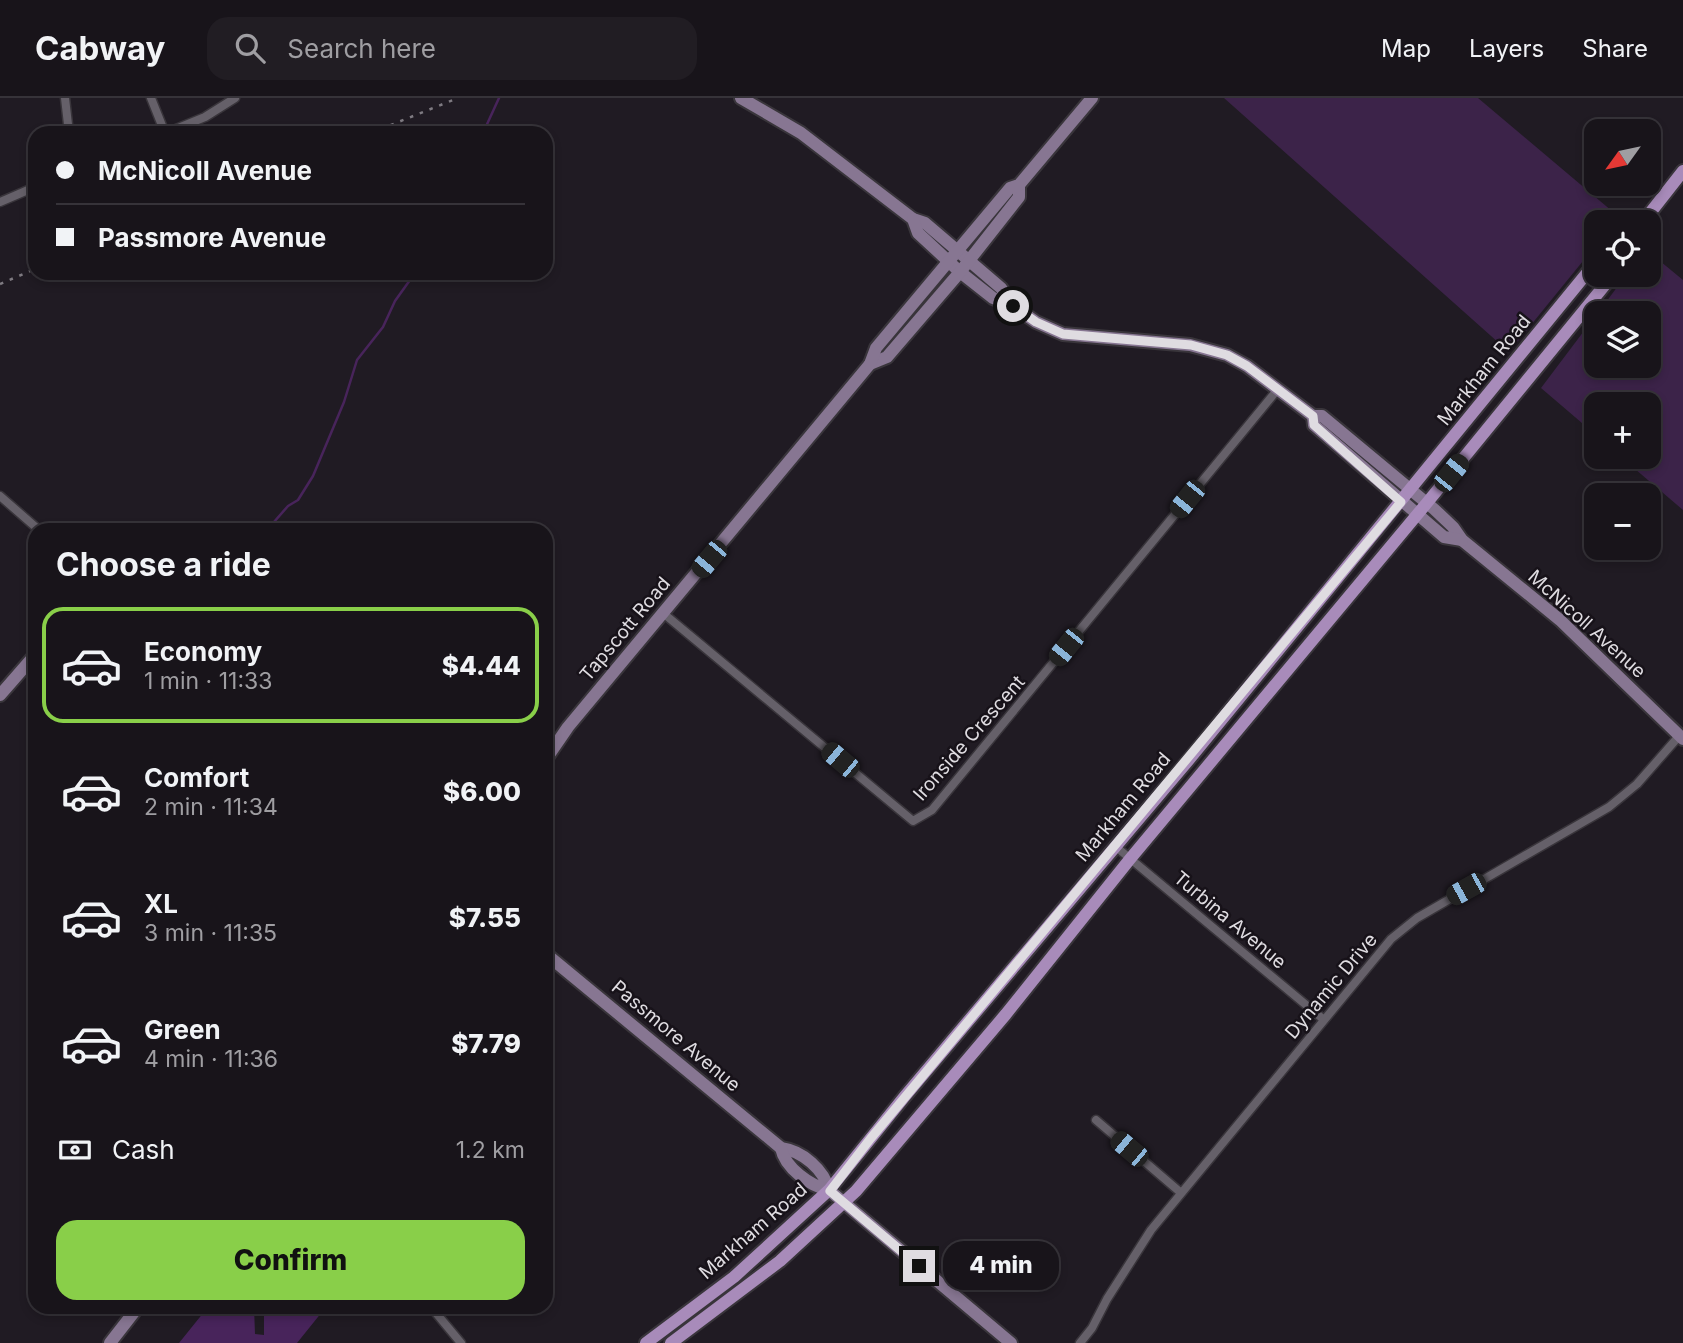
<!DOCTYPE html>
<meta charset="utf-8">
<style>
:root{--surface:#18141a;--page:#211d23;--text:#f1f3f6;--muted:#9f9ea2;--line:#363339;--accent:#89cf49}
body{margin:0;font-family:Inter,sans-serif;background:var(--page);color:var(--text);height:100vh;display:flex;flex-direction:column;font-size:26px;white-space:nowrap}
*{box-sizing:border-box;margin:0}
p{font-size:23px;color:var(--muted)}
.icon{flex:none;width:38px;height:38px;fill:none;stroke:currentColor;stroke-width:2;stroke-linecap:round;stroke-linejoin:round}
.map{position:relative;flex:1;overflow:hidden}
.sheet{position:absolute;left:28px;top:425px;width:525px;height:791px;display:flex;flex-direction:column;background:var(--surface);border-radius:21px;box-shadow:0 4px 10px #0003,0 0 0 2px var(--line)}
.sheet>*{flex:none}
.top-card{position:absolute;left:28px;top:28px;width:525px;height:154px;border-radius:21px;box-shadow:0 4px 10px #0003,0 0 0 2px var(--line);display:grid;align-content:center;height:154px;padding:0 28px;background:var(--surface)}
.needle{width:46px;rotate:237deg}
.fabs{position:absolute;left:1584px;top:21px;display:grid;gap:14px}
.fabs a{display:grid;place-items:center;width:77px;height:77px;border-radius:14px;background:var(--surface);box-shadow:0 4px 10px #0003,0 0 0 2px var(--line);font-size:35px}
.end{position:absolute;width:32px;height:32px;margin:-16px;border:9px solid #dfdce1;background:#111;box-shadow:0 0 0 4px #111}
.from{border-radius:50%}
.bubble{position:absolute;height:49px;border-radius:21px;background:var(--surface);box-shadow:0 4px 10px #0003,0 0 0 2px var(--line);font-size:23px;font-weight:800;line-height:49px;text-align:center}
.car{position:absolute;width:21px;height:42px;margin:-21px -10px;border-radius:9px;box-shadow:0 0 5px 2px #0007;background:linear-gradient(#222 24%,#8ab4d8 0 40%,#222 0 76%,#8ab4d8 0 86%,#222 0)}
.top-card b{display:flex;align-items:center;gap:24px;height:66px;font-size:26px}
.top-card b+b{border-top:2px solid var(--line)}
.top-card i{width:18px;height:18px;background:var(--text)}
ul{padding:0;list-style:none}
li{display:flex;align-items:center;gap:21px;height:116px;margin:0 14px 10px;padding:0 14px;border:4px solid transparent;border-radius:21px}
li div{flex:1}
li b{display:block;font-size:26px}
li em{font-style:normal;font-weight:800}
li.on{border-color:var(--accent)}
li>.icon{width:63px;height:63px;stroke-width:1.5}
h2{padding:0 28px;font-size:32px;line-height:84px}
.pay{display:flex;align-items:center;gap:18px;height:77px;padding:0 28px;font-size:26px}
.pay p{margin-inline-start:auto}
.button{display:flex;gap:14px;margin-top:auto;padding:14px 28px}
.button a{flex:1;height:80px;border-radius:21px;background:var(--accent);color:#111;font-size:28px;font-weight:800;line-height:80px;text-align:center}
header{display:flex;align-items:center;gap:42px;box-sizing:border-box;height:98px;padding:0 35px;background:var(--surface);border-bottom:2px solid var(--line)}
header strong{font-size:33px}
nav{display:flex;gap:38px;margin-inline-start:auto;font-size:24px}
.search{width:490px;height:63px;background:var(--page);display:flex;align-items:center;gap:18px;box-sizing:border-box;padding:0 24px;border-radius:21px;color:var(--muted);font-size:26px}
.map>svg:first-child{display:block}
</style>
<header>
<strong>Cabway</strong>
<div class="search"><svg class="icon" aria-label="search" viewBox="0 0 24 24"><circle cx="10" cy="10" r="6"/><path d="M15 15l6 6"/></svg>Search here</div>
<nav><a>Map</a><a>Layers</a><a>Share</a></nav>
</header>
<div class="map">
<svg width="1683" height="1245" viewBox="0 0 1683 1245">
<rect width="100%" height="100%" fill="#201b23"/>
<g fill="#3c2349">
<path d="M1224,0H1478L1619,119L1614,124H1596V147L1509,254Z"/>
<path d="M1649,154L1683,182V412L1621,359H1648V306H1596V337L1541,290L1596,217V268H1648V215H1598L1626,177H1648Z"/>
</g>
<path fill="#48245b" d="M208,1209H254L255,1236L264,1237V1216L261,1209H326L297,1245H179Z"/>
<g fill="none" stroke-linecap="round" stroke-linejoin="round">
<g stroke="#48245b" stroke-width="2.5">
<path d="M483,35L499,0"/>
<path d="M267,432L288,408L298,402L313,378L344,304L357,262L383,229L395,203L415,175"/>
</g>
<g stroke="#39353b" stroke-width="11">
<g id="street">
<path d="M65,0L69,35"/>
<path d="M151,0L165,35"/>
<path d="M166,35L205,19L235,0"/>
<path d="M0,104L35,89"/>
<path d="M0,398L39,432"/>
<path d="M663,515L913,723L932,712L1278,291"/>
<path d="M1115,748L1323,921"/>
<path d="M1096,1022L1180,1094"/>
<path d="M431,1209L461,1245"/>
<path d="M1080,1245L1092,1230L1107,1201L1151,1132L1391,841L1417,820L1609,709L1637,686L1680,637"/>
</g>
</g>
<g stroke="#39353b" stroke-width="16">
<g id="secondary">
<path d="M741,0L801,35L913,121L925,125L1001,190L1013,208"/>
<path d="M913,121L918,135L960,174L993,200L1013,208L1036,224L1063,236L1190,247L1227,257L1247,268L1313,318H1322L1434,411L1453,429L1462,442L1560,522L1683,641"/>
<path d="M870,266L887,259L960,174L1019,99V87"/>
<path d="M1313,318L1314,327L1444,439L1462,442"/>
<path d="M0,597L35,557"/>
<path d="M546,661L568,629L870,266L876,250L1010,90L1019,87L1092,0"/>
<path d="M546,856L781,1050C803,1053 824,1072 829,1092"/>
<path d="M781,1050C785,1070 810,1088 829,1092L1011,1245"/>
<path d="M110,1245L138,1209"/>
</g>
</g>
<g stroke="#39353b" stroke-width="16">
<g id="primary">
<path d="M1643,124L1683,73"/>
<path d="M646,1245L734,1179L829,1092L905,998L1192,658L1596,164"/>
<path d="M671,1245L780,1163L856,1093L1006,916L1130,761L1426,406L1613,177"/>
</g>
</g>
<use href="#street" stroke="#656069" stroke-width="8"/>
<use href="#secondary" stroke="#877692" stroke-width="12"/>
<use href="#primary" stroke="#a88bba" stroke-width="12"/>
<g stroke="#7e7a81" stroke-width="2.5" stroke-dasharray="3.5 7" stroke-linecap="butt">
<path d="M371,35L458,0"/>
<path d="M0,186L35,171"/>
</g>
</g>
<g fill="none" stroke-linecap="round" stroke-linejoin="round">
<path stroke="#dfdce1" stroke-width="9" d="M919,1168L830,1093L871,1040L1401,404L1314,327L1313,318L1247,268L1227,257L1191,247L1063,236L1036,224L1013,208"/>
</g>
<g text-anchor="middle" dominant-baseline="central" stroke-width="5" stroke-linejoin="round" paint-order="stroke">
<g font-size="19" fill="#dfdce1" stroke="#171219">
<text transform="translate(1484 272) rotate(-51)">Markham Road</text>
<text transform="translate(1587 526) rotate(42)">McNicoll Avenue</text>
<text transform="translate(625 531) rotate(-50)">Tapscott Road</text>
<text transform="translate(969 640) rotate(-49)">Ironside Crescent</text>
<text transform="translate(1123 709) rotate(-50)">Markham Road</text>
<text transform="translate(1230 822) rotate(40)">Turbina Avenue</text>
<text transform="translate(1331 888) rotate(-50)">Dynamic Drive</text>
<text transform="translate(676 938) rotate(40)">Passmore Avenue</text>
<text transform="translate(753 1133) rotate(-41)">Markham Road</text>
</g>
</g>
</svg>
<div class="fabs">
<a><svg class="needle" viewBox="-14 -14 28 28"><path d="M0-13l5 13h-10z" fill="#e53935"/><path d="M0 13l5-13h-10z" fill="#9f9ea2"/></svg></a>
<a><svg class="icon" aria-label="locate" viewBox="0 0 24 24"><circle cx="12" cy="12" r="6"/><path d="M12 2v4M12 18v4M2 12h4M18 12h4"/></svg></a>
<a><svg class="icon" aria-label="layers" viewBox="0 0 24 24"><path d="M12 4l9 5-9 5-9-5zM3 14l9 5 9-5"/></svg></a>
<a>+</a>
<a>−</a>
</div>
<i class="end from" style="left:1013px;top:208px"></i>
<i class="end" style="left:919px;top:1168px"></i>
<div class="bubble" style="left:943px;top:1143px;width:116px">4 min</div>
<i class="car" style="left:1451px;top:375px;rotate:39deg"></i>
<i class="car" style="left:1187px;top:401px;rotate:219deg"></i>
<i class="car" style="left:709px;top:461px;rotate:220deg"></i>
<i class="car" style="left:1066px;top:549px;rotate:219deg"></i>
<i class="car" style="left:840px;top:662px;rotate:310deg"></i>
<i class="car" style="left:1466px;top:791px;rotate:241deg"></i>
<i class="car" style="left:1129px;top:1051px;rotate:310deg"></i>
<div class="top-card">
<b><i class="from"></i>McNicoll Avenue</b>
<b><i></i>Passmore Avenue</b>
</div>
<section class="sheet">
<h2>Choose a ride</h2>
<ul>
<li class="on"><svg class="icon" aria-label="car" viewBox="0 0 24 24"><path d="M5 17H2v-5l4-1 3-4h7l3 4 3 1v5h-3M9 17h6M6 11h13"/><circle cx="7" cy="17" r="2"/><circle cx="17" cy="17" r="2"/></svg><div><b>Economy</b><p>1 min · 11:33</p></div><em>$4.44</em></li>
<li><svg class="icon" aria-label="car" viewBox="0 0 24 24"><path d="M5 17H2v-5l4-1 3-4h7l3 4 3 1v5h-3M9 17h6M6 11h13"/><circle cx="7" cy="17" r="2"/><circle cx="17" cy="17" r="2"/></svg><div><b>Comfort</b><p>2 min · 11:34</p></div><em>$6.00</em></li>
<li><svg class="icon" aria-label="car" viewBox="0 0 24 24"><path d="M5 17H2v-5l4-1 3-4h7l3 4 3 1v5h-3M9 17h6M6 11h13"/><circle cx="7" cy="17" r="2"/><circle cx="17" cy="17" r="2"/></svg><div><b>XL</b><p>3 min · 11:35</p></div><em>$7.55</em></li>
<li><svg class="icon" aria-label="car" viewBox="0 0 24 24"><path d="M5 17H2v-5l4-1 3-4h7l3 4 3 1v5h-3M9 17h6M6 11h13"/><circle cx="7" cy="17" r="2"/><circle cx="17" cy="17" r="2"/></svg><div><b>Green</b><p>4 min · 11:36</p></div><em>$7.79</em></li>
</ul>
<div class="pay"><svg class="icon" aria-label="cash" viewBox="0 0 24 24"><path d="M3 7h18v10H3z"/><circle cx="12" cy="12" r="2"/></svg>Cash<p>1.2 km</p></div>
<div class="button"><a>Confirm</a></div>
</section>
</div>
